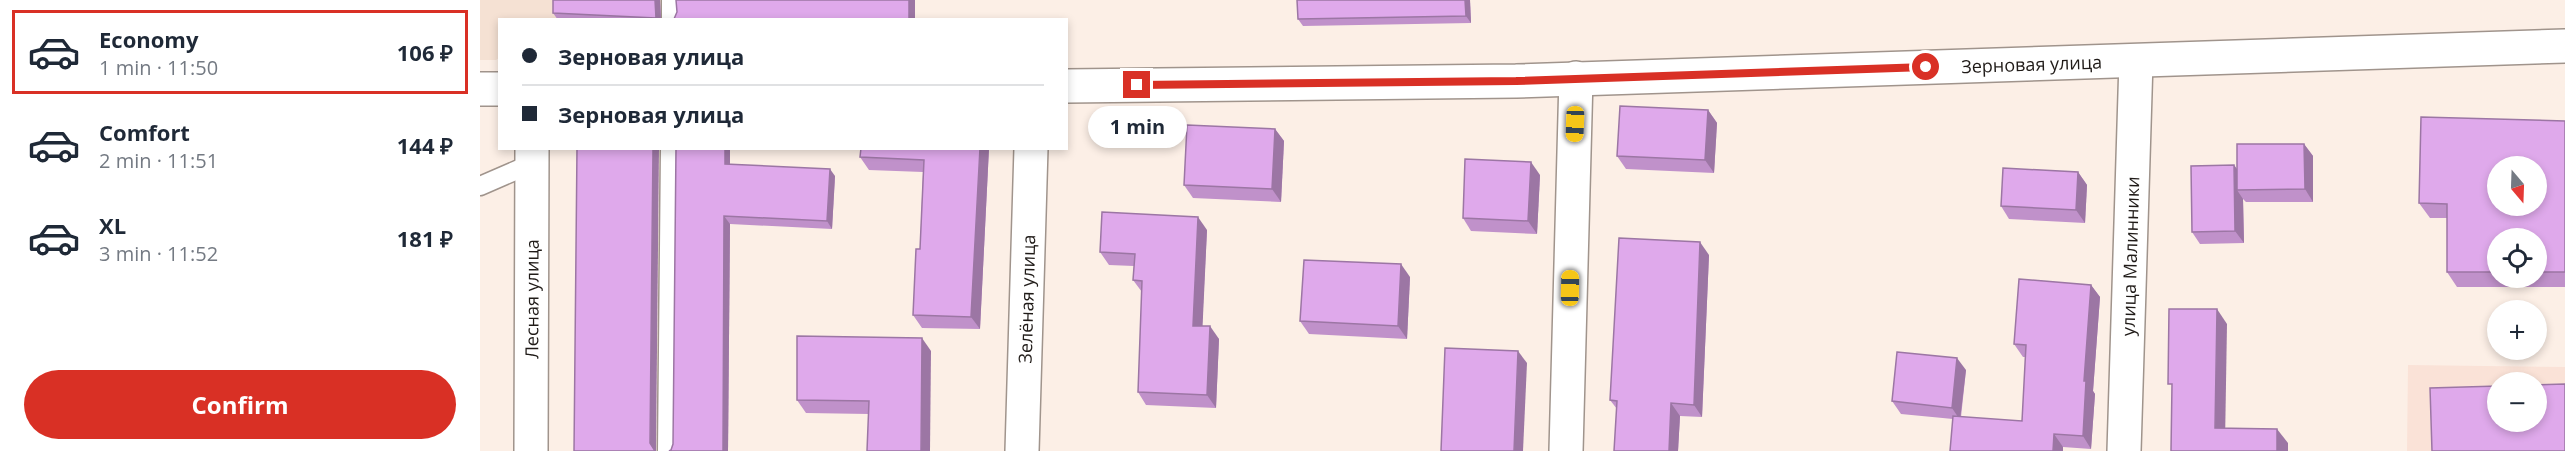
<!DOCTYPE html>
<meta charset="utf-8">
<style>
:root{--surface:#fff;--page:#f2f2f3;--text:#1f2937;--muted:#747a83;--line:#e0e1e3;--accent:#d93025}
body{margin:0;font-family:"Open Sans",sans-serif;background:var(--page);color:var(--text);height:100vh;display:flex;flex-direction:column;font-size:22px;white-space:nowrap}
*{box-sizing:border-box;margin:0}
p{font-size:20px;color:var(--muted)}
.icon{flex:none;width:33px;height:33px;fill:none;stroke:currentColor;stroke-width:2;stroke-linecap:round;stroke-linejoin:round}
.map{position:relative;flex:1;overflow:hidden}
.drawer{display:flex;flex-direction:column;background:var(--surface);width:480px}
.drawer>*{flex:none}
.hud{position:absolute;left:18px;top:18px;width:570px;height:132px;border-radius:0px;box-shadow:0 3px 9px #0003;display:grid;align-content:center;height:132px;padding:0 24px;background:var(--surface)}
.needle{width:39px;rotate:161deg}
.tools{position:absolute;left:2007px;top:156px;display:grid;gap:12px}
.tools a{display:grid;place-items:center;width:60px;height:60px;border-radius:50%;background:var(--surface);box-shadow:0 3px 9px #0003;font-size:30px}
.end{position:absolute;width:27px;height:27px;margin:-14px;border:8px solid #d93025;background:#fff;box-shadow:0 0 0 3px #fff}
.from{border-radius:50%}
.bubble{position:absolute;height:42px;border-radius:21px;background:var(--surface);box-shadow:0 3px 9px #0003;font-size:20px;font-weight:700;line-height:42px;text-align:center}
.car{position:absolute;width:18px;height:36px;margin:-18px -9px;border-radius:8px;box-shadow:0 0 4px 2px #0007;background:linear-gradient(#f5c518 24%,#345 0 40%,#f5c518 0 76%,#345 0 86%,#f5c518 0)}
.hud b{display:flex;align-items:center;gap:21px;height:57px;font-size:22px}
.hud b+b{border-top:2px solid var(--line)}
.hud i{width:15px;height:15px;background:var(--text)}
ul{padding:10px 0 0;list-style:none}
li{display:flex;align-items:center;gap:18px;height:84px;margin:0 12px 9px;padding:0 12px;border:3px solid transparent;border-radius:0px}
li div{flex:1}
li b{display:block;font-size:22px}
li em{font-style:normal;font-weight:700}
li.current{border-color:var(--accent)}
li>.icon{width:54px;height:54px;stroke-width:1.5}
.primary-button{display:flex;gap:12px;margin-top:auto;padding:12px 24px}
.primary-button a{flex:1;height:69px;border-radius:36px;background:var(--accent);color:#fff;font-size:24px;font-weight:700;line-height:69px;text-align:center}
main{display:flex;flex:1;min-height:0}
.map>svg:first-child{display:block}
</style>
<main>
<section class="drawer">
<ul>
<li class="current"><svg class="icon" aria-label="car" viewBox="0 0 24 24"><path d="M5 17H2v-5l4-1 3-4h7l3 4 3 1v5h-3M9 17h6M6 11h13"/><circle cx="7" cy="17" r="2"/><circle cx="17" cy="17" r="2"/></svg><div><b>Economy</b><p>1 min · 11:50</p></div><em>106 ₽</em></li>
<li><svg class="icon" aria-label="car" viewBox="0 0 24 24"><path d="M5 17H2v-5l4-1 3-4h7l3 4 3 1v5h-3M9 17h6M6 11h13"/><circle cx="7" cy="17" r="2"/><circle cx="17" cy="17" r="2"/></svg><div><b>Comfort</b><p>2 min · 11:51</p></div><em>144 ₽</em></li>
<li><svg class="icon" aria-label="car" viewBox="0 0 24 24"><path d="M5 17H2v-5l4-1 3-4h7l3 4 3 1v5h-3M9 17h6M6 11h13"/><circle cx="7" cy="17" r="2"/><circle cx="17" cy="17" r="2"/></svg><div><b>XL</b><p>3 min · 11:52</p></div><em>181 ₽</em></li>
</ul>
<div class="primary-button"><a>Confirm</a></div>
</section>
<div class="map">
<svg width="2085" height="451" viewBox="0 0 2085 451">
<rect width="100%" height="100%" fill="#fcefe6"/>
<path fill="#fae2d7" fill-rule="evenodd" d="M1928,365L2085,367V451H1927ZM2018,382H2056V422H2018Z"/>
<path fill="#f5e1d3" d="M0,0H282V19L20,20L19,58L16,60H0Z"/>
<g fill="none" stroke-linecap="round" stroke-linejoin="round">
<g stroke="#a0948c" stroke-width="21">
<g id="lane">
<path d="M191,20V0"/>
<path d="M0,186L53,163"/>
<path d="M187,451L190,148"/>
</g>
</g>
<g stroke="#a0948c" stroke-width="36">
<g id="street">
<path id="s1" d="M51,451L52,148"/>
<path id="s2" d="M542,451L551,148"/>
<path d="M1086,451L1096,78"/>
<path id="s3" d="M1644,451L1656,61"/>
</g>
</g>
<g stroke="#a0948c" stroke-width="36">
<g id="primary">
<path id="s4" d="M586,86L1036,81L2085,46"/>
<path d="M0,89H20"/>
</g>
</g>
<use href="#lane" stroke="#fff" stroke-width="18"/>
<use href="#street" stroke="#fff" stroke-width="33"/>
<use href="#primary" stroke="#fff" stroke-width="33"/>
</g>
<g fill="#c091ca" fill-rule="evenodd">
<path d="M73,0H180L181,20H78L73,13Z"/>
<path d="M990,0L991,23L823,26L818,19Z"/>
<path d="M1228,110L1237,123L1234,173L1146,169L1137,156Z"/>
<path d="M2085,121V287H1977L1967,272V218H1950L1939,203ZM2018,238H2056V278H2018Z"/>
<path d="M795,129L804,141L801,202L713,198L704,185Z"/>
<path d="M1824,144L1833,156V202H1766L1763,199L1764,243L1720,244L1712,232L1754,165L1757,169Z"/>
<path d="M509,148L500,329L442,328L433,315L440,249L443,172L389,170L380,157Z"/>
<path d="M250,164L355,176L352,229L250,224L248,451H189L191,450L193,444Z"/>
<path d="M1598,172L1607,185L1605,223L1529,219L1521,206Z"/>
<path d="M1060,175L1057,234L991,231L983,218Z"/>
<path d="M727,230L722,326L739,339L736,408L666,405L658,392L662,292L653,280L654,266L629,265L620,252Z"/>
<path d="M1229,255L1222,417L1200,416L1198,451H1134L1137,409L1130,400Z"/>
<path d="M930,277L927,339L829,334L820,321Z"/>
<path d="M1611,285L1620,297L1613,391L1615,394L1611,449L1583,447L1473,419L1421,414L1412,401L1486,370L1481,417L1542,421L1546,357H1543L1534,344Z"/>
<path d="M451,351L389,414L326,413L317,400Z"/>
</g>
<g fill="#9c76a4">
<path d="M175,0H180L181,20H177L176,18Z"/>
<rect x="429" y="0" width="6" height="20"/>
<path d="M985,0H990L991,23L986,16Z"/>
<path d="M1228,110L1237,123L1234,173L1225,160Z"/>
<path d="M795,129L804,141L801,202L792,189Z"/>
<path d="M1824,144L1833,156V202L1825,189Z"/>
<path d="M173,148H179L176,451H175L170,443Z"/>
<path d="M245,148H250V171L245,164Z"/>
<path d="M500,148H509L500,329L491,317Z"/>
<path d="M1051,162L1060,175L1057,234L1048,221Z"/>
<path d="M1754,165L1763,178L1757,190L1763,199L1764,243L1755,231Z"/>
<path d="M350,169L355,176L352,229L347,221Z"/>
<path d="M1598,172L1607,185L1605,223L1596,210Z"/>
<path d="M244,216L250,224L248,451H243Z"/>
<path d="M718,217L727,230L722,338L713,326Z"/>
<path d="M1220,242L1229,255L1222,417L1214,405Z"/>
<path d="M921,264L930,277L927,339L918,326Z"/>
<path d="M1611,285L1620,297L1613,391L1615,394L1611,449L1603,436L1604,381Z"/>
<path d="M1737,309L1747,324L1745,443L1735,428Z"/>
<path d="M730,326L739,339L736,408L727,395Z"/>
<path d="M442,338L451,351L450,451H441Z"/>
<path d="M1038,351L1047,363L1043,451H1034Z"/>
<path d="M1477,358L1486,370L1480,420L1472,408Z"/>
<path d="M1191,403L1200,416L1198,451H1189Z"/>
<path d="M1797,429L1808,443V451H1797Z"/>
<path d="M1574,434L1583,447V451H1573Z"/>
</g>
<g fill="#dfa9eb" stroke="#9c76a4" stroke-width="1.5" fill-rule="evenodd">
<path d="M73,0H175L176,18L73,13Z"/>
<path d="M196,0H429V20L194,19L197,12Z"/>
<path d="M817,0H985L986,16L818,19Z"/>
<path d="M1140,106L1228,110L1225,160L1137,156Z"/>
<path d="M1941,117L2085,121V272H2056V238H2018V272H1967V204L1939,203ZM2018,166H2056V206H2018Z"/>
<path d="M707,125L795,129L792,189L704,185Z"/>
<path d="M1757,144H1824L1825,189L1757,190Z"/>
<path d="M97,148H173L170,443L175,451H94Z"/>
<path d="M196,148H245V164L350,169L347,221L244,216L243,451H189L191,450L193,444Z"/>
<path d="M381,148H500L491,317L433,315L436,249H440L444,160L380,157Z"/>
<path d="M985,159L1051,162L1048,221L983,218Z"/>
<path d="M1754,165L1755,231L1712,232L1711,166Z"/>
<path d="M1523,168L1598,172L1596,210L1521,206Z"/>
<path d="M622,212L718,217L713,326H730L727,395L658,392L662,281L653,280L655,254L620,252Z"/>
<path d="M1139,238L1220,242L1214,405L1191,403L1189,451H1134L1137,401L1130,400Z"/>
<path d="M824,260L921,264L918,326L820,321Z"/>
<path d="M1539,279L1611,285L1604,381H1606L1603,436L1574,434L1573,451H1470L1473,416L1542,421L1546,345L1534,344Z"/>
<path d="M1689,309H1737L1735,428L1797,429V451H1691L1692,384H1688Z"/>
<path d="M317,336L442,338L441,451H387L389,401L317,400Z"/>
<path d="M965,348L1038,351L1034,451H961Z"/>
<path d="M1417,352L1477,358L1472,408L1412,401Z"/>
<path d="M2085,384V451H1952L1950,388L2018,386V422H2056V385Z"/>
</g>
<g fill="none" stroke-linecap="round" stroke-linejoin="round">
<path stroke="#d93025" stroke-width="8" d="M657,85L1036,81L1446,67"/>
</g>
<g text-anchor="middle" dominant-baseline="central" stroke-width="4.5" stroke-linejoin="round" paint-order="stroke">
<g font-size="18" fill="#201b18" stroke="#fff">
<text stroke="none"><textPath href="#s4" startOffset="966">Зерновая улица</textPath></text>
<text stroke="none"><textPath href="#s3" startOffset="195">улица Малинники</textPath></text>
<text stroke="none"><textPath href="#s1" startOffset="152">Лесная улица</textPath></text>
<text stroke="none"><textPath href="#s2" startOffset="152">Зелёная улица</textPath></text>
</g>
</g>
</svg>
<div class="tools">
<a><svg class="needle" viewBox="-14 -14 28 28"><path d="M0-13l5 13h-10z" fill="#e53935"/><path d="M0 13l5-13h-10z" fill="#747a83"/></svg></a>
<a><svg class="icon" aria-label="locate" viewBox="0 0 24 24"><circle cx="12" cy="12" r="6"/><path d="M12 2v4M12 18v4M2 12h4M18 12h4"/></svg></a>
<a>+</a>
<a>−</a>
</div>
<i class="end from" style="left:1446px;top:67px"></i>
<i class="end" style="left:657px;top:85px"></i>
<div class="bubble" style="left:608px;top:106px;width:99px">1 min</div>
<i class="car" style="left:1095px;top:124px;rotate:182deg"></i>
<i class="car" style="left:1090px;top:288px;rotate:1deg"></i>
<div class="hud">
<b><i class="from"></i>Зерновая улица</b>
<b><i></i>Зерновая улица</b>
</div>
</div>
</main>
